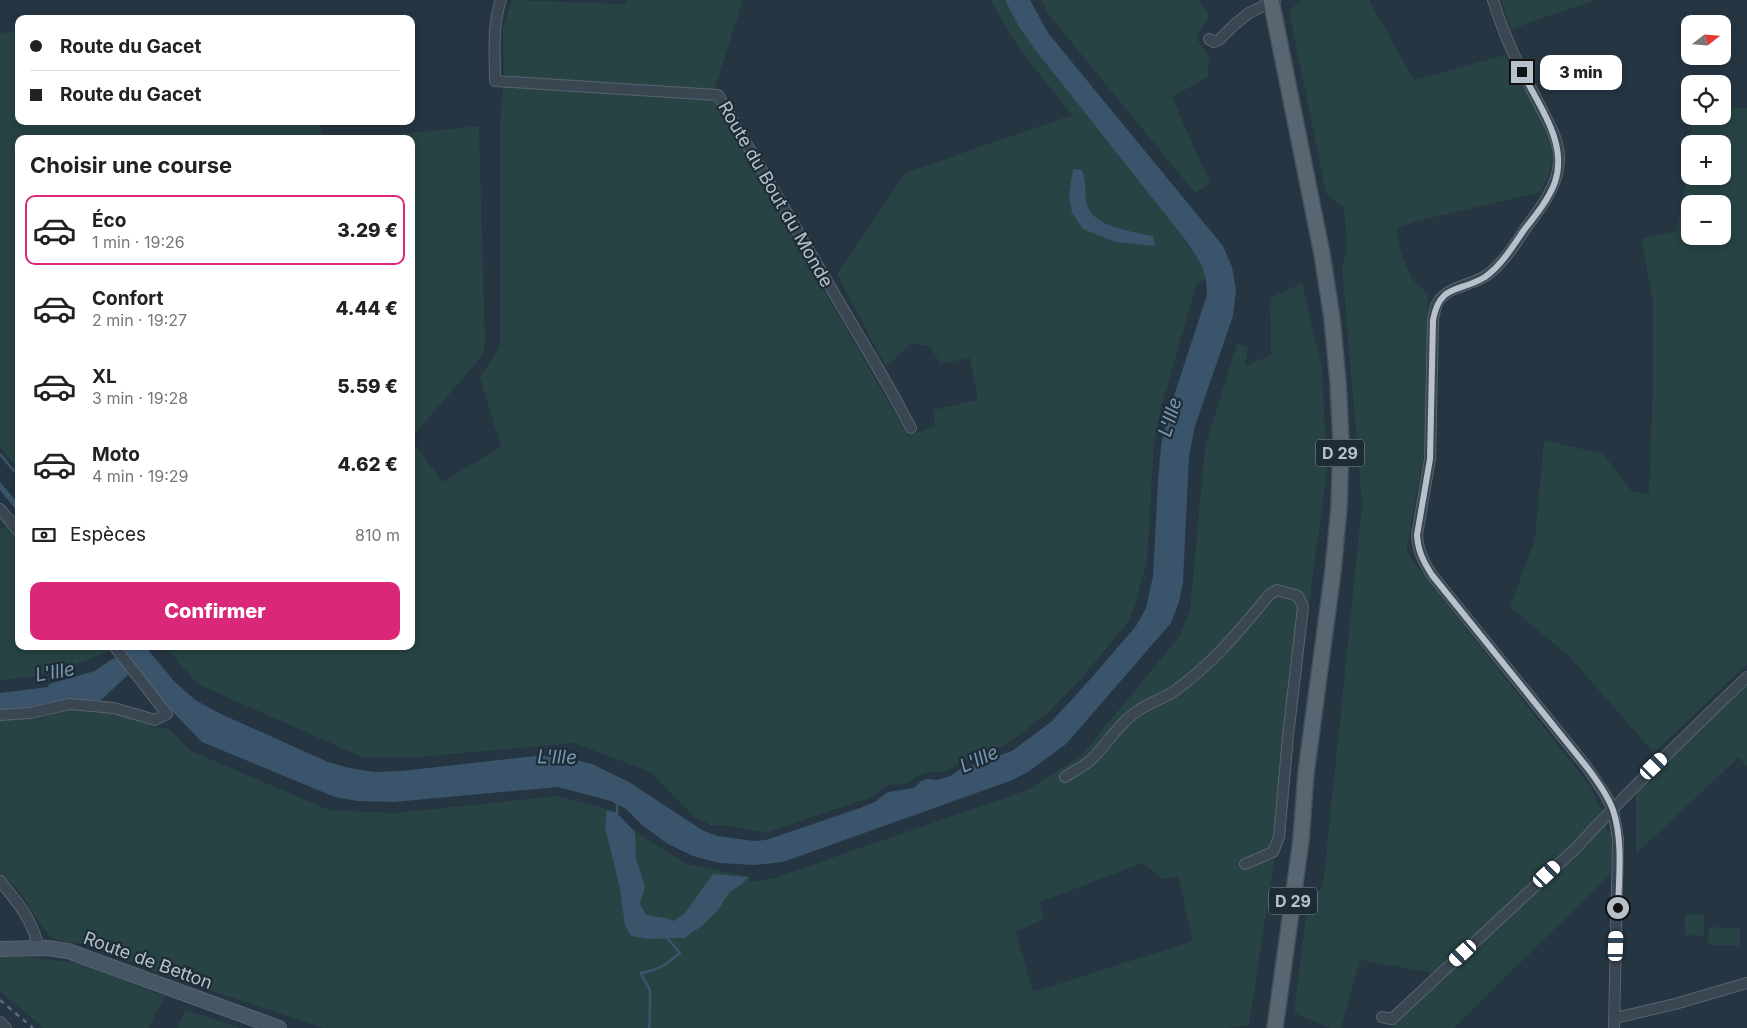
<!DOCTYPE html>
<html lang="fr">
<meta charset="utf-8">
<style>
:root{--surface:#fff;--page:#f6f6f6;--text:#222;--muted:#767676;--line:#e0e0e0;--accent:#db2777}
body{margin:0;font-family:Inter,sans-serif;background:var(--page);color:var(--text);height:100vh;display:flex;flex-direction:column;font-size:19px;white-space:nowrap}
*{box-sizing:border-box;margin:0}
p{font-size:16px;color:var(--muted)}
.icon{flex:none;width:28px;height:28px;fill:none;stroke:currentColor;stroke-width:2;stroke-linecap:round;stroke-linejoin:round}
.map{position:relative;flex:1;overflow:hidden}
.sheet{position:absolute;left:15px;top:135px;width:400px;height:515px;display:flex;flex-direction:column;background:var(--surface);border-radius:10px;box-shadow:0 2px 8px #0003}
.sheet>*{flex:none}
.hud{position:absolute;left:15px;top:15px;width:400px;height:110px;border-radius:10px;box-shadow:0 2px 8px #0003;display:grid;align-content:center;height:110px;padding:0 15px;background:var(--surface)}
.needle{width:32px;rotate:73deg}
.tools{position:absolute;left:1681px;top:15px;display:grid;gap:10px}
.tools a{display:grid;place-items:center;width:50px;height:50px;border-radius:10px;background:var(--surface);box-shadow:0 2px 8px #0003;font-size:25px}
.end{position:absolute;width:22px;height:22px;margin:-11px;border:6px solid #b6c1cc;background:#111;box-shadow:0 0 0 2px #111}
.from{border-radius:50%}
.bubble{position:absolute;height:35px;border-radius:10px;background:var(--surface);box-shadow:0 2px 8px #0003;font-size:16px;font-weight:800;line-height:35px;text-align:center}
.car{position:absolute;width:15px;height:30px;margin:-15px -8px;border-radius:6px;box-shadow:0 0 4px 1px #0007;background:linear-gradient(#fff 24%,#345 0 40%,#fff 0 76%,#345 0 86%,#fff 0)}
.hud b{display:flex;align-items:center;gap:18px;height:48px;font-size:19px}
.hud b+b{border-top:1px solid var(--line)}
.hud i{width:12px;height:12px;background:var(--text)}
ul{padding:0;list-style:none}
li{display:flex;align-items:center;gap:15px;height:70px;margin:0 10px 8px;padding:0 5px;border:2px solid transparent;border-radius:10px}
li div{flex:1}
li b{display:block;font-size:19px}
li em{font-style:normal;font-weight:800}
li.on{border-color:var(--accent)}
li>.icon{width:45px;height:45px;stroke-width:1.5}
h2{padding:0 15px;font-size:22px;line-height:60px}
.pay{display:flex;align-items:center;gap:12px;height:55px;padding:0 15px;font-size:19px}
.pay p{margin-inline-start:auto}
.cta{display:flex;gap:10px;margin-top:auto;padding:10px 15px}
.cta a{flex:1;height:58px;border-radius:10px;background:var(--accent);color:#fff;font-size:20px;font-weight:800;line-height:58px;text-align:center}
.map>svg:first-child{display:block}
</style>
<div class="map">
<svg width="1747" height="1028" viewBox="0 0 1747 1028">
<rect width="100%" height="100%" fill="#253542"/>
<g fill="#274343" fill-rule="evenodd">
<path d="M512,0L626,4L627,0H743L716,85L714,100L908,436L935,426L933,410L978,400L970,358L940,364L931,347L912,343L886,367L837,274L905,173L1072,115L1019,49L990,0H1005L1018,25L1063,85L1187,242L1201,264L1207,279L1197,283L1160,411L1154,445L1147,560L1135,605L1129,621L1080,680L1046,715L1007,744L996,748L986,756L972,759L957,764L948,771L936,773L927,772L917,776L910,782L900,785L892,784L884,787L872,797L765,833L730,826L711,825L693,816L651,772L573,743L408,758L362,757L197,684L165,646H411V139H352L479,126L485,342L483,355L411,438L442,482L501,447L480,377L500,347V124L504,75L503,28Z"/>
<path d="M1041,0H1199L1210,16L1196,37L1209,58L1208,77L1172,97L1210,183L1195,193L1049,15Z"/>
<path d="M1302,0H1369L1414,80L1505,55C1519,80 1553,128 1553,156C1552,167 1546,182 1541,192L1426,219L1397,228L1400,251L1413,280L1428,294L1425,449L1406,552L1591,787L1598,805L1606,814V829L1612,835L1610,874L1454,1028H1391L1434,987L1429,972L1360,960L1341,1028H1330L1294,1013L1308,902L1323,886L1362,504L1342,267L1347,249L1344,208L1326,193L1289,11Z"/>
<path d="M1501,0H1596L1511,29Z"/>
<path d="M19,31V121H318L323,139H19V470L0,447V33Z"/>
<path d="M1723,108H1747V664L1654,753L1569,656L1510,607L1535,538L1544,440L1603,454L1632,491L1649,495L1653,377V302L1641,239L1676,231L1690,160V176H1722V144H1692L1691,116H1722ZM1690,204H1722V236H1690Z"/>
<path d="M1302,283L1322,369L1327,470L1276,849L1249,1025L1229,1028H324L160,974L91,946L53,939L44,929L16,887L0,874V717L57,708H104L153,727L169,729L191,751L329,810L394,813L557,796L598,806L617,813L629,826L645,838L687,864L750,877V882L774,878L1027,790L1081,756L1179,637L1190,610L1205,447L1237,343L1248,347L1245,366L1271,355L1270,298ZM1143,863L1162,879L1178,876L1193,941L1033,992L1016,932L1044,919L1040,902Z"/>
<path d="M10,526L19,536V646H109L112,649C81,665 35,679 0,680V529Z"/>
<path d="M1747,684V767L1739,757L1636,854V792Z"/>
<path d="M1685,914L1704,915V936L1685,935Z"/>
<path d="M1709,927L1740,928V946L1708,945Z"/>
<path d="M0,957H25L80,963L165,996L148,1028H44L0,991Z"/>
<path d="M185,1010L240,1028H177Z"/>
</g>
<g fill="#3a556b">
<path d="M1005,0H1030L1048,33L1223,246L1232,267L1236,290L1233,316L1195,426L1189,456L1183,582L1179,602L1171,623L1066,744L1028,772L1010,781L783,862L754,865L719,863L693,856L668,844L643,826L626,809L611,801L558,787L393,802L357,801L335,797L202,742L169,708L133,665L132,671L100,701H59L38,709L0,711V693L48,687L49,684L95,671L112,659L120,657V646H145L174,681L195,700L221,714L328,762L349,768L374,772L402,771L535,756H560L592,764L629,782L702,830L717,836L754,841L766,840L860,808L875,802L888,792L914,788L921,781L928,779L937,780L951,776L960,769L972,765H980L990,763L1000,755L1012,751L1051,722L1086,684L1136,626L1146,608L1153,576L1158,481L1161,446L1168,414L1207,295C1207,270 1200,262 1187,242L1033,47L1018,25Z"/>
<path d="M1073,169L1082,170C1087,182 1084,193 1087,205C1093,227 1134,232 1153,236L1155,246L1116,242L1083,229L1072,213L1069,195Z"/>
<path d="M0,482L19,504V514L0,490Z"/>
<path d="M607,810L617,813L635,832L636,859L645,886L640,904L646,915L666,918L674,921L685,913L713,874L748,877L742,884L730,892L717,911L703,925L684,938L648,939L631,936L625,926L620,888L605,827Z"/>
</g>
<g fill="none" stroke-linecap="round" stroke-linejoin="round">
<g stroke="#3a556b" stroke-width="2.5">
<path d="M0,454L14,471"/>
<path d="M617,814V802"/>
<path d="M649,1028C650,1026 650,994 650,991C649,985 643,981 641,973C660,970 666,964 680,953L667,938"/>
</g>
<g stroke="#57646f" stroke-width="12">
<g id="minor">
<path d="M501,0C492,26 495,54 495,81L718,95L890,389L911,428"/>
<path d="M1493,0C1499,19 1506,38 1515,57C1523,73 1531,88 1539,104C1548,122 1560,140 1559,161C1558,185 1542,206 1528,225C1517,241 1504,263 1487,275C1473,285 1448,286 1438,302C1435,307 1434,314 1433,320L1430,459L1417,535C1418,551 1423,561 1432,575L1586,766L1605,794L1613,810L1618,839L1614,1028"/>
<path d="M1209,39L1214,42L1219,40L1234,25L1249,13L1275,0"/>
<path d="M0,509L19,532"/>
<path d="M0,715L30,713L70,704L114,708L155,720L167,714L114,646"/>
<path d="M1065,777C1074,771 1084,766 1091,760C1107,744 1120,722 1139,710C1149,703 1162,699 1173,692C1211,666 1241,629 1270,594L1277,590L1298,596L1303,607L1288,736L1279,837L1273,852L1245,864"/>
<path d="M0,881C16,900 35,923 38,948"/>
<path d="M1382,1017L1392,1019L1576,848C1630,789 1689,733 1747,677"/>
<path d="M1615,1018L1675,1004L1747,983"/>
<path d="M0,1022L6,1028"/>
</g>
</g>
<g stroke="#57646f" stroke-width="16">
<path id="secondary" d="M0,949L47,948L68,951L279,1028"/>
</g>
<g stroke="#43505b" stroke-width="18">
<path id="primary" d="M1271,0L1322,254L1332,318L1338,382L1341,442L1339,507L1333,571L1306,773L1301,840L1292,905L1275,1028"/>
</g>
<use href="#minor" stroke="#3a4652" stroke-width="10"/>
<use href="#secondary" stroke="#475665" stroke-width="14"/>
<use href="#primary" stroke="#586672" stroke-width="15"/>
<path stroke="#5b6b79" stroke-width="2.5" stroke-dasharray="5 5" stroke-linecap="butt" d="M0,1000L33,1028"/>
</g>
<g fill="none" stroke-linecap="round" stroke-linejoin="round">
<path stroke="#b6c1cc" stroke-width="6" d="M1522,72C1539,106 1568,143 1555,182C1549,199 1535,216 1524,230C1513,246 1501,266 1485,277C1459,293 1440,283 1433,320L1430,459L1417,535C1418,551 1423,561 1432,575L1586,766C1596,779 1607,794 1613,810C1623,840 1619,876 1618,908"/>
</g>
<g text-anchor="middle" dominant-baseline="central" stroke-width="4.5" stroke-linejoin="round" paint-order="stroke">
<g fill="#1e2c37" stroke="#88949f" stroke-width="1">
<rect x="1316" y="439.5" width="48" height="27" rx="4"/>
<rect x="1269" y="887.5" width="48" height="27" rx="4"/>
</g>
<g font-size="16" font-weight="bold" fill="#b6c1cc">
<text x="1340" y="453">D 29</text>
<text x="1293" y="901">D 29</text>
</g>
<g font-size="18" fill="#b6c1cc" stroke="#1e2c37">
<text transform="translate(776 194) rotate(60)">Route du Bout du Monde</text>
<text transform="translate(148 960) rotate(20)">Route de Betton</text>
</g>
<g font-size="19" font-style="italic" fill="#7696af" stroke="#1e2c37">
<text transform="translate(1170 417) rotate(-73)">L'Ille</text>
<text transform="translate(55 672) rotate(-10)">L'Ille</text>
<text transform="translate(557 757) rotate(1)">L'Ille</text>
<text transform="translate(979 759) rotate(-24)">L'Ille</text>
</g>
</g>
</svg>
<div class="tools">
<a><svg class="needle" viewBox="-14 -14 28 28"><path d="M0-13l5 13h-10z" fill="#e53935"/><path d="M0 13l5-13h-10z" fill="#767676"/></svg></a>
<a><svg class="icon" aria-label="locate" viewBox="0 0 24 24"><circle cx="12" cy="12" r="6"/><path d="M12 2v4M12 18v4M2 12h4M18 12h4"/></svg></a>
<a>+</a>
<a>−</a>
</div>
<i class="end from" style="left:1618px;top:908px"></i>
<i class="end" style="left:1522px;top:72px"></i>
<div class="bubble" style="left:1540px;top:55px;width:82px">3 min</div>
<i class="car" style="left:1654px;top:766px;rotate:46deg"></i>
<i class="car" style="left:1547px;top:874px;rotate:47deg"></i>
<i class="car" style="left:1616px;top:946px;rotate:2deg"></i>
<i class="car" style="left:1463px;top:953px;rotate:227deg"></i>
<div class="hud">
<b><i class="from"></i>Route du Gacet</b>
<b><i></i>Route du Gacet</b>
</div>
<section class="sheet">
<h2>Choisir une course</h2>
<ul>
<li class="on"><svg class="icon" aria-label="car" viewBox="0 0 24 24"><path d="M5 17H2v-5l4-1 3-4h7l3 4 3 1v5h-3M9 17h6M6 11h13"/><circle cx="7" cy="17" r="2"/><circle cx="17" cy="17" r="2"/></svg><div><b>Éco</b><p>1 min · 19:26</p></div><em>3.29 €</em></li>
<li><svg class="icon" aria-label="car" viewBox="0 0 24 24"><path d="M5 17H2v-5l4-1 3-4h7l3 4 3 1v5h-3M9 17h6M6 11h13"/><circle cx="7" cy="17" r="2"/><circle cx="17" cy="17" r="2"/></svg><div><b>Confort</b><p>2 min · 19:27</p></div><em>4.44 €</em></li>
<li><svg class="icon" aria-label="car" viewBox="0 0 24 24"><path d="M5 17H2v-5l4-1 3-4h7l3 4 3 1v5h-3M9 17h6M6 11h13"/><circle cx="7" cy="17" r="2"/><circle cx="17" cy="17" r="2"/></svg><div><b>XL</b><p>3 min · 19:28</p></div><em>5.59 €</em></li>
<li><svg class="icon" aria-label="car" viewBox="0 0 24 24"><path d="M5 17H2v-5l4-1 3-4h7l3 4 3 1v5h-3M9 17h6M6 11h13"/><circle cx="7" cy="17" r="2"/><circle cx="17" cy="17" r="2"/></svg><div><b>Moto</b><p>4 min · 19:29</p></div><em>4.62 €</em></li>
</ul>
<div class="pay"><svg class="icon" aria-label="cash" viewBox="0 0 24 24"><path d="M3 7h18v10H3z"/><circle cx="12" cy="12" r="2"/></svg>Espèces<p>810 m</p></div>
<div class="cta"><a>Confirmer</a></div>
</section>
</div>
